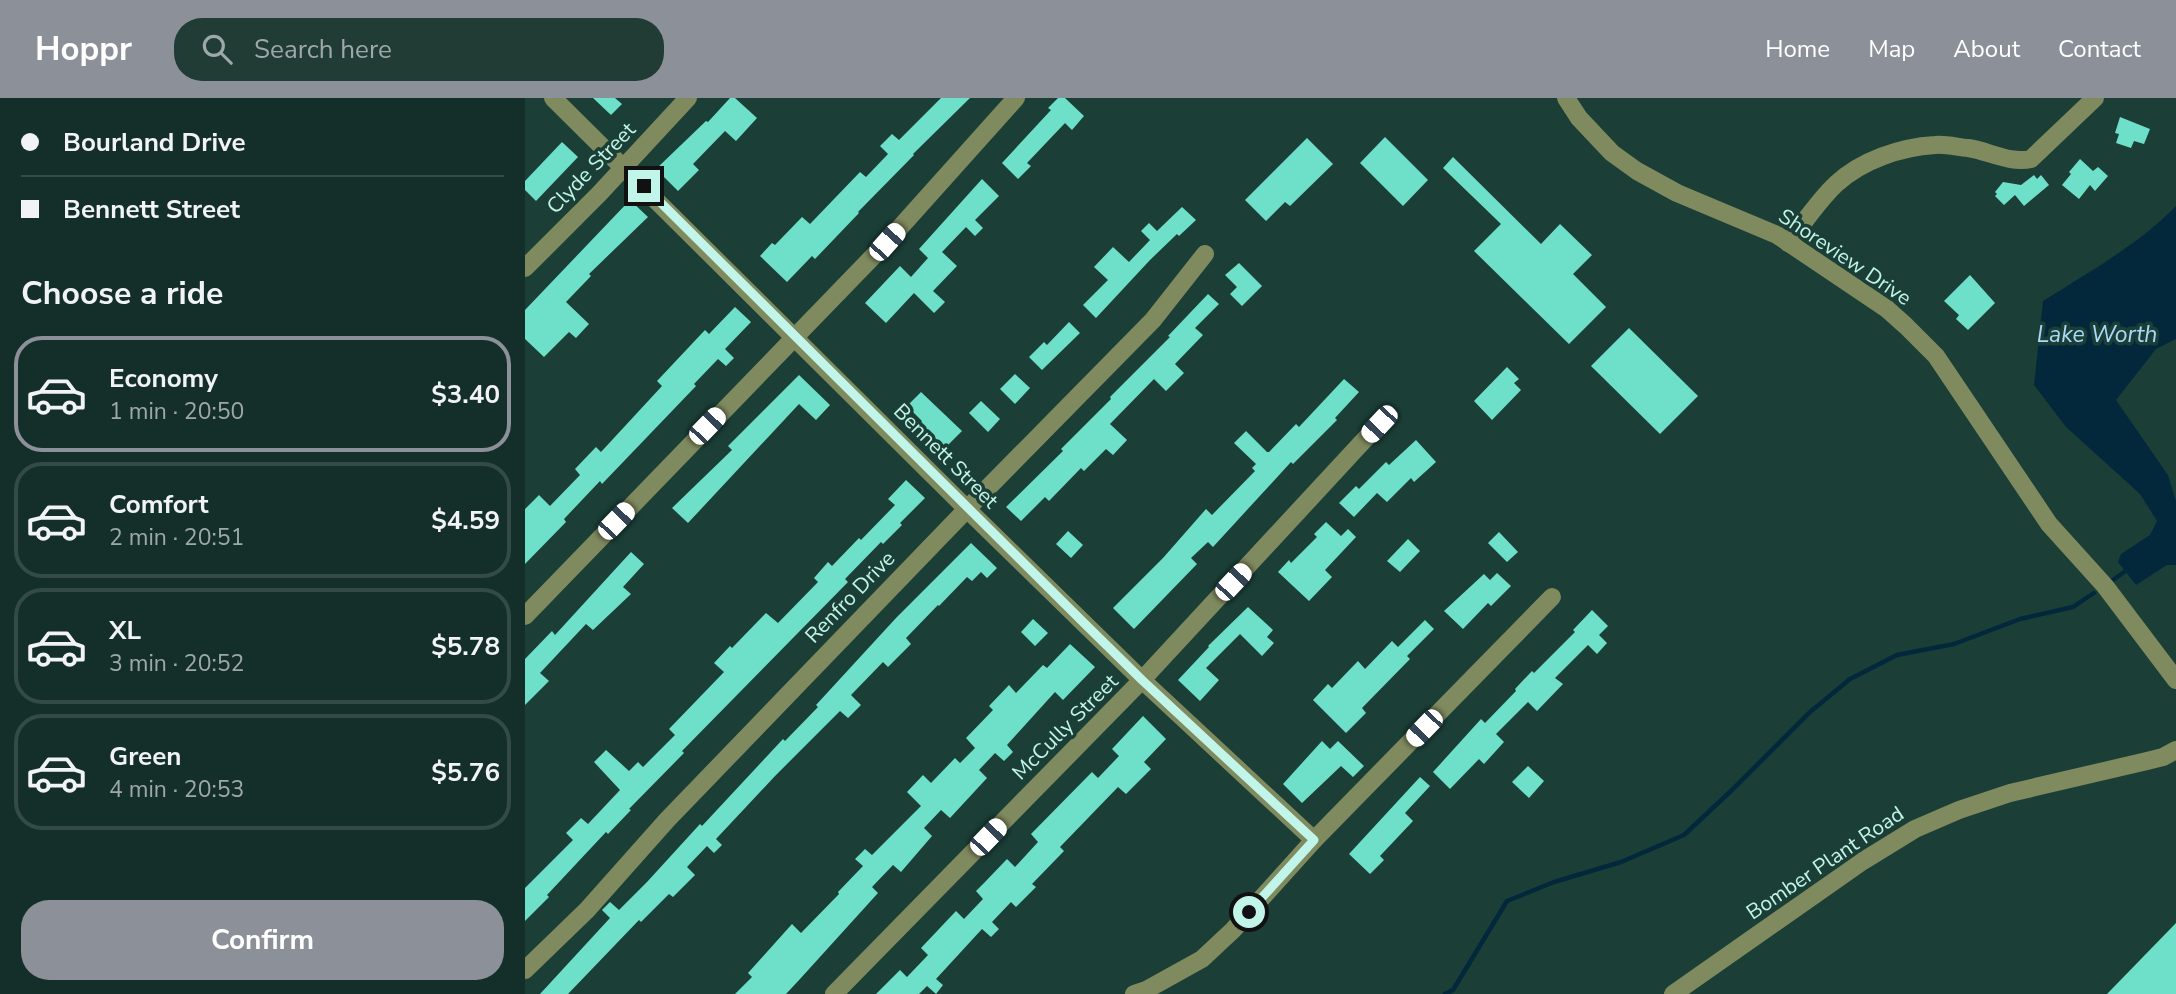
<!DOCTYPE html>
<meta charset="utf-8">
<style>
:root{--surface:#142f29;--page:#213b35;--text:#f1f3f6;--muted:#9da9a8;--line:#334a46;--accent:#8c9099}
body{margin:0;font-family:"Nunito Sans",sans-serif;background:var(--page);color:var(--text);height:100vh;display:flex;flex-direction:column;font-size:26px;white-space:nowrap}
*{box-sizing:border-box;margin:0}
p{font-size:23px;color:var(--muted)}
.icon{flex:none;width:38px;height:38px;fill:none;stroke:currentColor;stroke-width:2;stroke-linecap:round;stroke-linejoin:round}
.map{position:relative;flex:1;overflow:hidden}
.side{display:flex;flex-direction:column;background:var(--surface);width:525px}
.side>*{flex:none}
.hud{display:grid;align-content:center;height:154px;padding:0 21px;background:var(--surface)}
.end{position:absolute;width:32px;height:32px;margin:-16px;border:9px solid #c2f5e9;background:#111;box-shadow:0 0 0 4px #111}
.from{border-radius:50%}
.car{position:absolute;width:21px;height:42px;margin:-21px -10px;border-radius:9px;box-shadow:0 0 5px 2px #0007;background:linear-gradient(#fff 24%,#345 0 40%,#fff 0 76%,#345 0 86%,#fff 0)}
.hud b{display:flex;align-items:center;gap:24px;height:66px;font-size:26px}
.hud b+b{border-top:2px solid var(--line)}
.hud i{width:18px;height:18px;background:var(--text)}
ul{padding:0;list-style:none}
li{display:flex;align-items:center;gap:21px;height:116px;margin:0 14px 10px;padding:0 7px;border:4px solid var(--line);border-radius:28px}
li div{flex:1}
li b{display:block;font-size:26px}
li em{font-style:normal;font-weight:700}
li.on{border-color:var(--accent)}
li>.icon{width:63px;height:63px;stroke-width:1.5}
h2{padding:0 21px;font-size:32px;line-height:84px}
.button{display:flex;gap:14px;margin-top:auto;padding:14px 21px}
.button a{flex:1;height:80px;border-radius:28px;background:var(--accent);color:#fff;font-size:28px;font-weight:700;line-height:80px;text-align:center}
header{display:flex;align-items:center;gap:42px;box-sizing:border-box;height:98px;padding:0 35px;background:var(--accent);color:#fff}
header strong{font-size:33px}
nav{display:flex;gap:38px;margin-inline-start:auto;font-size:24px}
.search{width:490px;height:63px;background:var(--page);display:flex;align-items:center;gap:18px;box-sizing:border-box;padding:0 24px;border-radius:28px;color:var(--muted);font-size:26px}
main{display:flex;flex:1;min-height:0}
.map>svg:first-child{display:block}
</style>
<header>
<strong>Hoppr</strong>
<div class="search"><svg class="icon" aria-label="search" viewBox="0 0 24 24"><circle cx="10" cy="10" r="6"/><path d="M15 15l6 6"/></svg>Search here</div>
<nav><a>Home</a><a>Map</a><a>About</a><a>Contact</a></nav>
</header>
<main>
<section class="side">
<div class="hud">
<b><i class="from"></i>Bourland Drive</b>
<b><i></i>Bennett Street</b>
</div>
<h2>Choose a ride</h2>
<ul>
<li class="on"><svg class="icon" aria-label="car" viewBox="0 0 24 24"><path d="M5 17H2v-5l4-1 3-4h7l3 4 3 1v5h-3M9 17h6M6 11h13"/><circle cx="7" cy="17" r="2"/><circle cx="17" cy="17" r="2"/></svg><div><b>Economy</b><p>1 min · 20:50</p></div><em>$3.40</em></li>
<li><svg class="icon" aria-label="car" viewBox="0 0 24 24"><path d="M5 17H2v-5l4-1 3-4h7l3 4 3 1v5h-3M9 17h6M6 11h13"/><circle cx="7" cy="17" r="2"/><circle cx="17" cy="17" r="2"/></svg><div><b>Comfort</b><p>2 min · 20:51</p></div><em>$4.59</em></li>
<li><svg class="icon" aria-label="car" viewBox="0 0 24 24"><path d="M5 17H2v-5l4-1 3-4h7l3 4 3 1v5h-3M9 17h6M6 11h13"/><circle cx="7" cy="17" r="2"/><circle cx="17" cy="17" r="2"/></svg><div><b>XL</b><p>3 min · 20:52</p></div><em>$5.78</em></li>
<li><svg class="icon" aria-label="car" viewBox="0 0 24 24"><path d="M5 17H2v-5l4-1 3-4h7l3 4 3 1v5h-3M9 17h6M6 11h13"/><circle cx="7" cy="17" r="2"/><circle cx="17" cy="17" r="2"/></svg><div><b>Green</b><p>4 min · 20:53</p></div><em>$5.76</em></li>
</ul>
<div class="button"><a>Confirm</a></div>
</section>
<div class="map">
<svg width="1651" height="896" viewBox="0 0 1651 896">
<rect width="100%" height="100%" fill="#1b3f37"/>
<path fill="#03283c" d="M1651,108V241L1631,251L1591,302L1643,377L1651,403V467H1642L1611,487L1593,464L1596,456L1625,437L1632,423L1615,396L1541,329L1509,287L1518,203C1564,174 1613,147 1651,108Z"/>
<g fill="none" stroke-linecap="round" stroke-linejoin="round">
<g stroke="#03283c" stroke-width="4.5">
<path d="M1585,484L1602,472"/>
<path d="M920,896L928,892L982,803L1029,784L1096,764L1159,737L1208,691L1285,614L1325,581L1372,557L1429,546L1495,521L1548,509L1569,495"/>
</g>
</g>
<g fill="#6edfc8">
<path d="M68,0H90L97,6L86,17Z"/>
<path d="M205,0H210L232,20L211,43L200,33L168,66L174,72L153,93L131,71L181,23L183,24Z"/>
<path d="M416,0H445L388,56L389,57L333,114L334,115L290,161L287,158L262,184L235,158L247,145L250,147L277,119L285,126L335,74L341,79L363,56L355,48L367,36L374,42Z"/>
<path d="M533,0H540L559,18L547,32L540,25L502,65L506,68L493,81L477,65L526,12L523,10Z"/>
<path d="M1595,19L1625,31L1619,46L1609,43L1606,50L1591,45L1594,36L1590,35Z"/>
<path d="M860,39L903,82L878,108L835,65Z"/>
<path d="M782,40L808,66L765,108L760,104L741,123L720,102Z"/>
<path d="M37,44L53,59L11,103L0,92V83Z"/>
<path d="M928,59L1016,146L1035,126L1067,157L1048,176L1081,209L1044,246L949,153L976,126L918,70Z"/>
<path d="M1555,61L1568,73L1573,69L1583,78L1570,93L1565,87L1554,101L1537,87L1546,76L1544,74Z"/>
<path d="M1509,77L1512,81L1516,77L1524,87L1499,108L1490,97L1479,107L1470,98L1472,96L1470,94L1478,84L1496,87Z"/>
<path d="M457,81L474,98L450,122L458,130L450,138L441,129L417,154L432,168L408,193L420,204L409,215L389,195L361,225L340,205L375,168L386,179L403,160L394,151Z"/>
<path d="M105,102L123,119L64,176L66,178L41,204L64,226L51,240L44,234L19,259L0,241V212Z"/>
<path d="M657,109L671,122L654,138L652,136L625,162L571,220L558,207L583,182L569,169L588,149L604,164L625,142L616,133L624,125L632,133Z"/>
<path d="M714,165L737,188L717,208L705,196L712,189L700,177Z"/>
<path d="M1445,177L1470,205L1443,232L1431,221L1434,217L1419,203Z"/>
<path d="M683,196L694,206L670,230L678,237L650,266L659,275L641,293L629,281L585,326L602,342L588,357L581,351L559,373L556,370L524,403L520,399L496,423L481,409L538,353L536,351L586,301L585,299L645,239L643,238Z"/>
<path d="M210,209L226,224L200,251L209,260L201,268L193,261L169,286L171,288L77,386L75,383L39,421L41,424L0,466V411L14,397L25,408L55,377L50,371L71,349L76,354L137,288L132,283L180,232L184,236Z"/>
<path d="M544,224L555,235L517,272L504,259L519,244L522,247Z"/>
<path d="M1104,230L1173,298L1135,336L1066,268Z"/>
<path d="M982,269L994,281L989,285L996,292L967,322L949,303Z"/>
<path d="M490,276L505,290L490,306L475,291Z"/>
<path d="M274,277L305,307L291,322L274,306L163,425L147,410L207,352L203,348Z"/>
<path d="M819,281L834,294L810,320L812,322L768,366L766,364L688,449L683,444L666,460L672,466L609,531L588,510L638,460L681,411L687,417L730,373L727,370L731,366L709,345L721,333L742,354H744L771,326L774,329Z"/>
<path d="M396,294L437,333L420,350L395,325L397,323L382,308Z"/>
<path d="M456,303L475,321L463,334L444,315Z"/>
<path d="M891,342L911,364L889,384L886,380L862,404L852,395L829,419L814,405L831,388L834,391L861,364L864,367Z"/>
<path d="M381,382L400,400L375,425L377,427L358,446L356,444L320,481L323,484L157,653L159,655L104,711L106,712L83,736L81,734L22,797L24,799L0,823V790L48,742L41,735L56,720L63,726L95,692L69,664L81,652L104,673L113,664L118,669L150,637L144,631L199,574L189,565L205,548L207,550L241,515L253,525L293,484L289,480L303,464L307,468L334,440L336,442L370,407L363,401Z"/>
<path d="M801,424L816,438L823,431L831,439L800,472L807,479L784,503L753,474L764,462L766,465L792,439L789,436Z"/>
<path d="M543,433L558,447L546,460L531,446Z"/>
<path d="M974,434L993,454L982,464L963,445Z"/>
<path d="M883,441L895,453L875,474L862,463Z"/>
<path d="M446,445L472,470L462,480L456,474L447,483L442,479L414,508L413,507L381,540L386,546L363,569L358,564L326,597L336,607L323,620L315,613L250,678L191,741L197,747L189,755L182,748L162,769L170,777L148,799L144,796L116,824L114,822L43,896H15L85,820L77,812L85,804L94,812L122,784L175,726L177,728L258,641L260,643L293,609L291,607L371,520Z"/>
<path d="M106,454L119,466L98,489L106,496L68,532L61,526L15,575L24,583L0,607V561L27,533L30,537Z"/>
<path d="M972,475L986,488L966,508L963,505L938,531L919,513L959,476L965,482Z"/>
<path d="M723,509L748,532L742,539L749,545L737,558L715,536L681,570L694,582L675,603L653,582L684,549L683,548Z"/>
<path d="M1067,512L1083,528L1074,537L1082,545L1072,556L1063,547L1030,580L1038,586L1012,613L1003,604L971,636L979,644L959,666L954,661L925,691L908,674L956,621L960,625L991,593L990,591L1007,573L1009,575L1050,534L1048,532Z"/>
<path d="M508,521L523,535L510,548L496,534Z"/>
<path d="M900,522L909,531L882,558L885,561L837,610L841,615L821,635L788,602L803,586L807,590L833,563L840,571L867,543L873,549Z"/>
<path d="M545,546L570,569L538,602L530,594L482,647L488,654L479,663L470,655L454,672L462,680L425,720L416,712L399,730L407,738L376,774L368,767L347,789L353,795L275,881L261,896H210L227,879L223,875L267,826L276,835L314,796L313,794L338,768L330,761L340,751L347,757L396,708L382,694L398,677L406,685L430,660L435,665L450,650L441,640L468,612L464,608L484,587L491,595L518,567L522,570Z"/>
<path d="M618,618L641,641L619,664L626,671L601,696L593,689L535,749L539,753L507,786L511,789L491,809L486,804L467,824L474,831L466,839L457,831L411,881L418,887L411,896L402,888L394,896H351L375,872L382,879L403,857L396,850L431,813L439,821L458,801L451,793L459,785L482,761L490,769L513,744L506,736L567,674L573,680L594,658L587,651Z"/>
<path d="M797,643L805,651L813,643L839,668L828,679L816,668L777,705L758,686Z"/>
<path d="M1003,668L1019,683L1004,700L987,684Z"/>
<path d="M895,679L905,688L880,715L888,723L855,758L859,762L845,776L824,756Z"/>
<path d="M1651,825V896H1582Z"/>
</g>
<g fill="none" stroke-linecap="round" stroke-linejoin="round">
<g stroke="#808a5f" stroke-width="18">
<path d="M28,0L442,411L617,582L789,742"/>
<path d="M1041,0L1054,20L1087,55L1112,73L1152,95L1252,137L1362,211L1381,228L1411,258L1524,426L1580,488L1651,582"/>
<path d="M1263,145C1278,126 1293,103 1311,86C1337,62 1376,49 1410,47C1421,46 1432,49 1443,50C1464,53 1485,66 1506,61L1570,0"/>
<path d="M0,170L74,96L163,0"/>
<path d="M0,518L362,144L491,0"/>
<path d="M0,872L62,812L142,722L442,411L628,222L680,156"/>
<path d="M309,896L617,582L854,326"/>
<path d="M609,896L621,892L677,861L708,832L789,742L1027,499"/>
<path d="M1148,896L1338,763L1390,731L1434,712L1485,695L1622,663L1638,659L1651,652"/>
</g>
</g>
<g fill="none" stroke-linecap="round" stroke-linejoin="round">
<path stroke="#c2f5e9" stroke-width="9" d="M119,88L559,525L617,582L789,742L724,814"/>
</g>
<g text-anchor="middle" dominant-baseline="central" stroke-width="7" stroke-linejoin="round" paint-order="stroke">
<g font-size="21" fill="#c2f5e9" stroke="#1b3f37">
<text transform="translate(66 70) rotate(-46)">Clyde Street</text>
<text transform="translate(1320 159) rotate(34)">Shoreview Drive</text>
<text transform="translate(421 358) rotate(45)">Bennett Street</text>
<text transform="translate(325 499) rotate(-46)">Renfro Drive</text>
<text transform="translate(540 629) rotate(-45)">McCully Street</text>
<text transform="translate(1300 765) rotate(-34)">Bomber Plant Road</text>
</g>
<g font-size="23" font-style="italic" fill="#aadafa" stroke="#1b3f37">
<text x="1572" y="236">Lake Worth</text>
</g>
</g>
</svg>
<i class="end from" style="left:724px;top:814px"></i>
<i class="end" style="left:119px;top:88px"></i>
<i class="car" style="left:362px;top:144px;rotate:42deg"></i>
<i class="car" style="left:854px;top:326px;rotate:223deg"></i>
<i class="car" style="left:182px;top:328px;rotate:44deg"></i>
<i class="car" style="left:91px;top:423px;rotate:44deg"></i>
<i class="car" style="left:708px;top:484px;rotate:43deg"></i>
<i class="car" style="left:899px;top:630px;rotate:224deg"></i>
<i class="car" style="left:463px;top:739px;rotate:44deg"></i>
</div>
</main>
